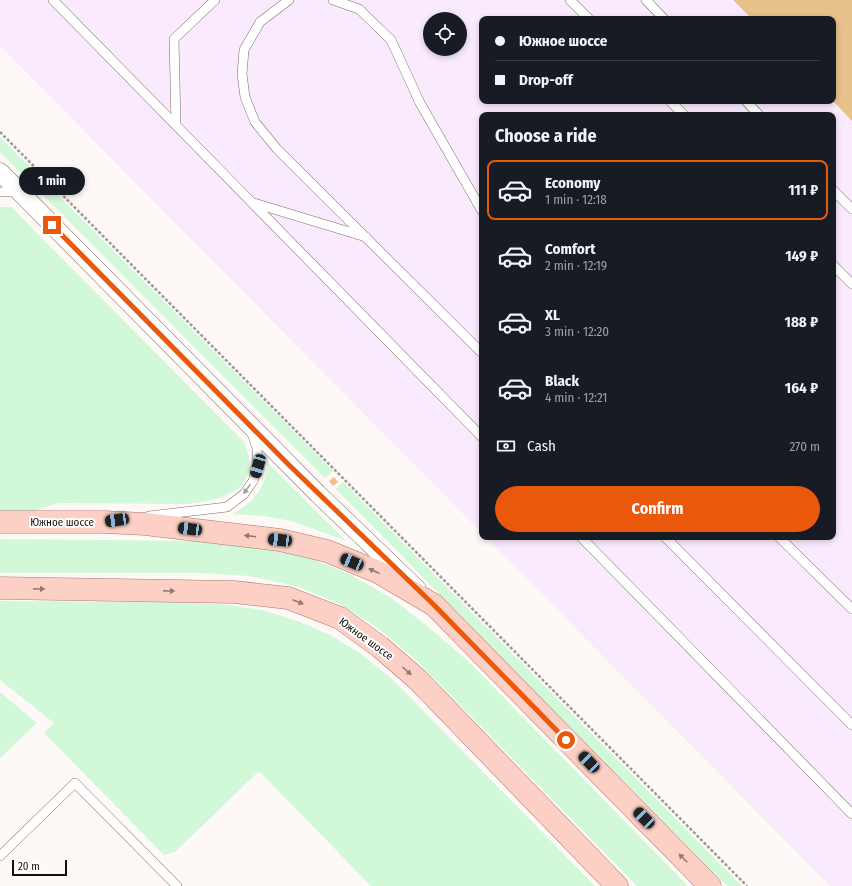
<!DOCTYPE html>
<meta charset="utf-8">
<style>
:root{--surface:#171b24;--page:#242831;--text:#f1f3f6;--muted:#9ea1a6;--line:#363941;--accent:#ea580c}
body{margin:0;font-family:"Fira Sans Condensed",sans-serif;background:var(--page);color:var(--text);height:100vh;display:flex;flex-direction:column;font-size:15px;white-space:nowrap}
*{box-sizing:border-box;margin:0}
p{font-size:13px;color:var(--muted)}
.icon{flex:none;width:22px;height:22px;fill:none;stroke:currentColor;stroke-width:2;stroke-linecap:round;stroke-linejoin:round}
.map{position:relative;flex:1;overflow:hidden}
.details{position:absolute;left:479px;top:112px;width:357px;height:428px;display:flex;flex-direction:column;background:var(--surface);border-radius:8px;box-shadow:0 2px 6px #0003}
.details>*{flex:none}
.top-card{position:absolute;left:479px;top:16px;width:357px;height:88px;border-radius:8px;box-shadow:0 2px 6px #0003;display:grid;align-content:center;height:88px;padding:0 16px;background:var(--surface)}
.controls{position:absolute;left:423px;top:12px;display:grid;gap:8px}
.controls a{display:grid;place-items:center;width:44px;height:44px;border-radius:50%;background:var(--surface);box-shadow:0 2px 6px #0003;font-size:20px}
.scale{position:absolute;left:12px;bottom:10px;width:55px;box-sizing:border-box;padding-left:4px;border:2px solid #17100b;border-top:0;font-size:11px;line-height:14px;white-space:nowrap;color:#17100b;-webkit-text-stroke:3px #fff;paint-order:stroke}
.end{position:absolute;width:18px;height:18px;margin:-9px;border:5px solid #ea580c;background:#fff;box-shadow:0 0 0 2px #fff}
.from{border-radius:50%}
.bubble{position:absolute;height:28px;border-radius:14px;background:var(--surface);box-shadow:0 2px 6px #0003;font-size:13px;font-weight:700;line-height:28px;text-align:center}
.car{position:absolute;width:12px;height:24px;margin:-12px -6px;border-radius:5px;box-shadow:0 0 3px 1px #0007;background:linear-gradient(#222 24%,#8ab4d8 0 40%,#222 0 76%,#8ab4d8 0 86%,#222 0)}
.top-card b{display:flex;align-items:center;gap:14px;height:38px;font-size:15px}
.top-card b+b{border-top:1px solid var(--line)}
.top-card i{width:10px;height:10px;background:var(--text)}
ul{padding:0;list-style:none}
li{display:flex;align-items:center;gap:12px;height:60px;margin:0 8px 6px;padding:0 8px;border:2px solid transparent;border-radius:8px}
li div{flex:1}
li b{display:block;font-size:15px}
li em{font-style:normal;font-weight:700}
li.active{border-color:var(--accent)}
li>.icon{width:36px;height:36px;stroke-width:1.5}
h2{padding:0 16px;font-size:18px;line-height:48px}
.pay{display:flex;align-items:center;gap:10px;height:44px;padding:0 16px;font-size:15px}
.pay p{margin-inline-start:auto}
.button{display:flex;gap:8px;margin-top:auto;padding:8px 16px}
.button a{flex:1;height:46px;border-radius:24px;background:var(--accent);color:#fff;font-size:16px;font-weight:700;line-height:46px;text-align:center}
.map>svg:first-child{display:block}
</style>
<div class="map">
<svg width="852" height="886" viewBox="0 0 852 886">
<rect width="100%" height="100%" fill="#fef9f6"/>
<path fill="#faeafd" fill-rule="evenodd" d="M0,0H852V886H830L485,537H833V115H482V533L0,46ZM430,19H460V49H430ZM482,19H833V101H482Z"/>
<g fill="#d1f8d9">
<path d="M0,137L333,471L325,478L0,152Z"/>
<path d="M0,207H11L244,442C246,447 249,454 249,460C252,495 214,501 188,504L58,503L34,511H0Z"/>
<path d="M267,462L345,540L291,521L264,516L232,514C254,502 267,488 267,462Z"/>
<path d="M343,482L742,886H727L336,489Z"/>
<path d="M0,539L206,541L264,546L310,558L351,575L390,597L427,626L469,662L688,886H637L414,658L375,626L339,604L299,587L249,576L203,573H0Z"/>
<path d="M0,601L169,602L223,604L263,610L300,622L332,636L361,654L390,677L595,886H371L259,771L175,852L164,855L44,733L54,723L0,680Z"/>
<path d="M0,692L37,723L0,758Z"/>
</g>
<g fill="#e8c28b">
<path d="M733,0H852V121L833,101V19H752Z"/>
<path d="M334,477L338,482L333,486L329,481Z"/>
</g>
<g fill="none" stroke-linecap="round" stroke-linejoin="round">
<g stroke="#836f62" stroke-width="10">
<g id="service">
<path d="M53,0L482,437"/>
<path d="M289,0L260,22L244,50L242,74L245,97L255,122L277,149L482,353"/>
<path d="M333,0L359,9L391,40L420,103L482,211"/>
<path d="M570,0L589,19"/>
<path d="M646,0L664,19"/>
<path d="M670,101L684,115"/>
<path d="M746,101L759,115"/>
<path d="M176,124L174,39L215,0"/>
<path d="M833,190L852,209"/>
<path d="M0,192L19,191"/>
<path d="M254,203L366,237"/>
<path d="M833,265L852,284"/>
<path d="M149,516L227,507L244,494L253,481L258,466L257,448L252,433"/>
<path d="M581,537L852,814"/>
<path d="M665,537L852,725"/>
<path d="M779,537L852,609"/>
<path d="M0,856L75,783L177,886"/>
</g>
</g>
<g stroke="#836f62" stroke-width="19">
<path id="minor" d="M0,172L318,494L417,589"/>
</g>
<g stroke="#ac786b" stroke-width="23">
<g id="primary">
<path d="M0,522H104L145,524L280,540L327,551L378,572L434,605L710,886"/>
<path d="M0,588L234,592L288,598L340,618L380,647L417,679L617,886"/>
</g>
</g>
<path stroke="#9f9995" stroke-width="2.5" stroke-dasharray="3 2" stroke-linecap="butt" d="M0,132L747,886"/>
<use href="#service" stroke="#fff" stroke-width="9"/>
<use href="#minor" stroke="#fff" stroke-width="18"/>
<use href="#primary" stroke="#fdd0c5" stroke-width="22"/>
</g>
<defs><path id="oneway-solid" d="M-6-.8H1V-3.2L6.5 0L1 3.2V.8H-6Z"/></defs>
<use fill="#a29f9d" href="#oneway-solid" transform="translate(247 489) rotate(126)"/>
<g fill="#967a71">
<use href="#oneway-solid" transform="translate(250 536) rotate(-173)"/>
<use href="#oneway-solid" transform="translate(374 571) rotate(-156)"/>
<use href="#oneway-solid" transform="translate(39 589) rotate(1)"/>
<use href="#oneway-solid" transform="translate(169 591) rotate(1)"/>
<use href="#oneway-solid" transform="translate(298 602) rotate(21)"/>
<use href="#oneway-solid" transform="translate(407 671) rotate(42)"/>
<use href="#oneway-solid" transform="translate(683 858) rotate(-135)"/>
</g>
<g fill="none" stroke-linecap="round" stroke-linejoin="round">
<path stroke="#ea580c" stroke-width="5" d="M52,225L289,465L434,605L566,740"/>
</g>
<g text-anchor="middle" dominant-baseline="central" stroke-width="4" stroke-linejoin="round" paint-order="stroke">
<g font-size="11" fill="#17100b" stroke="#fff">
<text x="62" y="522">Южное шоссе</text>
<text transform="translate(366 639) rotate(36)">Южное шоссе</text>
</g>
</g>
</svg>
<div class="controls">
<a><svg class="icon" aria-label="locate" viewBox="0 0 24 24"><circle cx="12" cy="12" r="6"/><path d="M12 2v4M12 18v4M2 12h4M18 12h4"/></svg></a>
</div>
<div class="scale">20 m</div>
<i class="end from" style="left:566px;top:740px"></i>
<i class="end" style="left:52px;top:225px"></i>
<div class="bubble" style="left:19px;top:167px;width:66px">1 min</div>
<i class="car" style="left:258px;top:466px;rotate:196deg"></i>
<i class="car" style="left:117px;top:520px;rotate:262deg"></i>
<i class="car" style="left:190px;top:529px;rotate:277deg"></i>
<i class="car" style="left:280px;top:540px;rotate:276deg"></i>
<i class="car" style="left:352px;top:562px;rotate:293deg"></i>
<i class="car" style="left:589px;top:762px;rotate:316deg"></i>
<i class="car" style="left:644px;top:818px;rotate:315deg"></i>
<div class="top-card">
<b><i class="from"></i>Южное шоссе</b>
<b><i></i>Drop-off</b>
</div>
<section class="details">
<h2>Choose a ride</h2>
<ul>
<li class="active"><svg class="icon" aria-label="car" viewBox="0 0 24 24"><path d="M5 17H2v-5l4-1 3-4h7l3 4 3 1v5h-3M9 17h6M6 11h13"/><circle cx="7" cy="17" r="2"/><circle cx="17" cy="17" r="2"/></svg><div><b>Economy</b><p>1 min · 12:18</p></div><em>111 ₽</em></li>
<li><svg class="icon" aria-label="car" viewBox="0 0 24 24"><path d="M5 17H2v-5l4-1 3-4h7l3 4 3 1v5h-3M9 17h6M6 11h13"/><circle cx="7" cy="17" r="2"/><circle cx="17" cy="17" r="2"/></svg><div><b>Comfort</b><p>2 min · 12:19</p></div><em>149 ₽</em></li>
<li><svg class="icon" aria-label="car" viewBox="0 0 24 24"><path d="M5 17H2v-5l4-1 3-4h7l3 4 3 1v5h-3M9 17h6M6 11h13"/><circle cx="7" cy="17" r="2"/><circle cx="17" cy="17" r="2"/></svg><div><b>XL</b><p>3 min · 12:20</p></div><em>188 ₽</em></li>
<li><svg class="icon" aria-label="car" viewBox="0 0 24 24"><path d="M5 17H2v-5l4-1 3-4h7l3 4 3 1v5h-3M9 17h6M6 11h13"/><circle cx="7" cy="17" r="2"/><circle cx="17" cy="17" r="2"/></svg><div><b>Black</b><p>4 min · 12:21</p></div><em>164 ₽</em></li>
</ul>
<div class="pay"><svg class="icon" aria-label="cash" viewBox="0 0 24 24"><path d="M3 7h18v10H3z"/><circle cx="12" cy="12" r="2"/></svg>Cash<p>270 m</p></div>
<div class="button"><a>Confirm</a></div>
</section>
</div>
